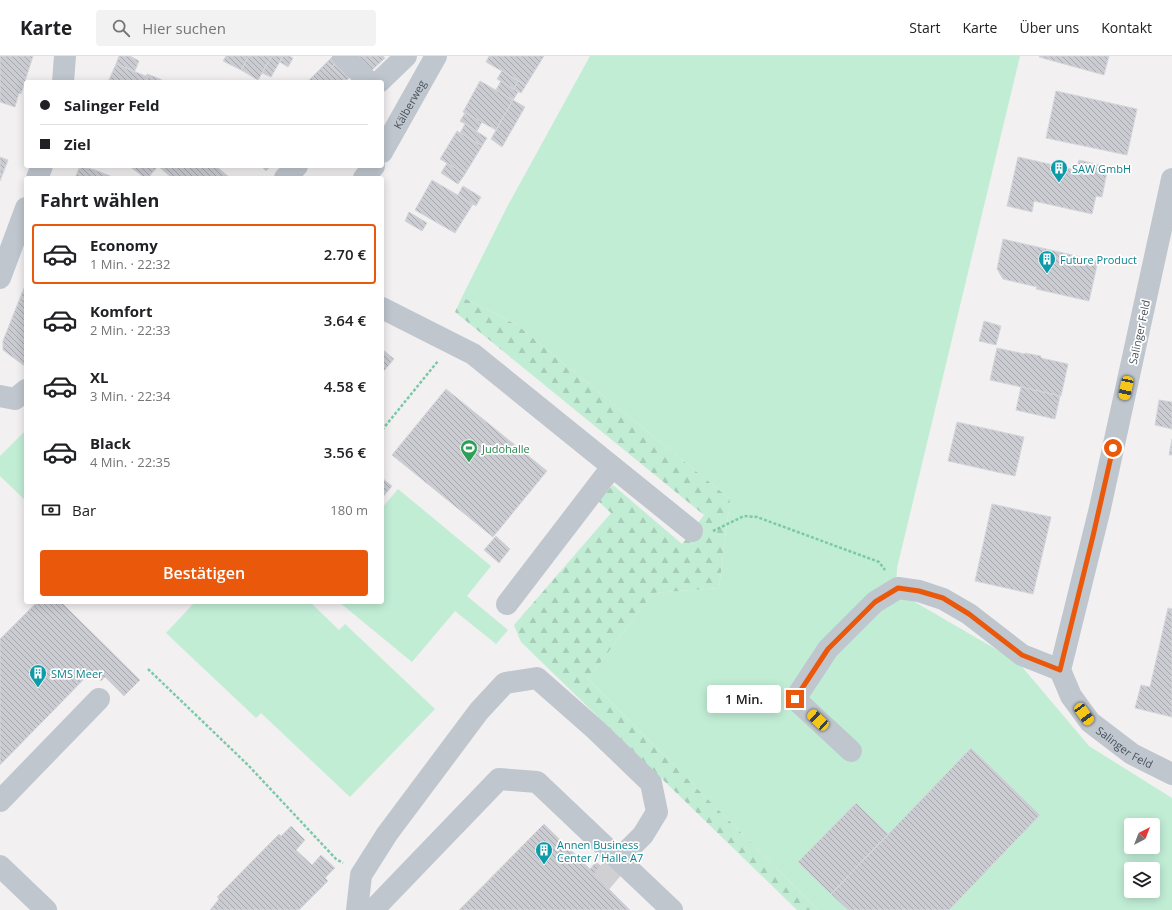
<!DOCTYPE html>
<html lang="de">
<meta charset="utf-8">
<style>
:root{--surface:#fff;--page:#f2f2f2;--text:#202124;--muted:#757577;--line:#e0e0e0;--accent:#ea580c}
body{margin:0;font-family:"Open Sans",sans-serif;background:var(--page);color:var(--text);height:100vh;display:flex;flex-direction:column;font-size:15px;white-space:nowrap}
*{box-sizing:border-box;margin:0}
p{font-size:13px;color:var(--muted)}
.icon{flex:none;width:22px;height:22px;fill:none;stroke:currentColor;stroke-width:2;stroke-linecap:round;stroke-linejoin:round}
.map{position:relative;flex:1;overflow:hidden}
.panel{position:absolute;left:24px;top:120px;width:360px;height:428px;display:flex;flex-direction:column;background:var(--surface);border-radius:4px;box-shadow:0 2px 10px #0003}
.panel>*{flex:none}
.guide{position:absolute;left:24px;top:24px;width:360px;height:88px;border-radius:4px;box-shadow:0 2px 10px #0003;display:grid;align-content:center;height:88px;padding:0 16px;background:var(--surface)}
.needle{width:26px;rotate:42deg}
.controls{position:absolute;left:1124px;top:762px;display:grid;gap:8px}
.controls a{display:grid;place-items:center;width:36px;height:36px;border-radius:4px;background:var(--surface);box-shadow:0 2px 10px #0003;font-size:20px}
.end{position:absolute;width:18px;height:18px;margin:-9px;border:5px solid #ea580c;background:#fff;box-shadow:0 0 0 2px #fff}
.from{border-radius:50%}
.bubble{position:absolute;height:28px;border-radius:4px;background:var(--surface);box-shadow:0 2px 10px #0003;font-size:13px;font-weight:600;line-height:28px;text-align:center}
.car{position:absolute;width:12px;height:24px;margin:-12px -6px;border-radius:5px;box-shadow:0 0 3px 1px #0007;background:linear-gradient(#f5c518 24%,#345 0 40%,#f5c518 0 76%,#345 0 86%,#f5c518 0)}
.guide b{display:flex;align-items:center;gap:14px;height:38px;font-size:15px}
.guide b+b{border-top:1px solid var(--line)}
.guide i{width:10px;height:10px;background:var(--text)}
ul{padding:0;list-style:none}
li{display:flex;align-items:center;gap:12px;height:60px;margin:0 8px 6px;padding:0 8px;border:2px solid transparent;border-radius:4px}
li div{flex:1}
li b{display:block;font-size:15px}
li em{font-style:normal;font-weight:600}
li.active{border-color:var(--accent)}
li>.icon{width:36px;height:36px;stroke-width:1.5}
h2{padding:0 16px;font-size:18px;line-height:48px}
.pay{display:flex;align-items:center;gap:10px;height:44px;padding:0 16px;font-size:15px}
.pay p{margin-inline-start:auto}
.primary-button{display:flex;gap:8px;margin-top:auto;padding:8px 16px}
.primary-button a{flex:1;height:46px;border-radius:4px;background:var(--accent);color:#fff;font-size:16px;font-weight:600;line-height:46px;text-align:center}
header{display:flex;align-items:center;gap:24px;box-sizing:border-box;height:56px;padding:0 20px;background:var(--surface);border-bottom:1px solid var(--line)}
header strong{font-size:19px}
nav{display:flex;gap:22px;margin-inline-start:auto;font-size:14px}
.search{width:280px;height:36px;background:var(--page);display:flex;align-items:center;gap:10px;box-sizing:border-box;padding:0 14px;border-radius:4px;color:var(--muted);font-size:15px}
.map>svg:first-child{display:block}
</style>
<header>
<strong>Karte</strong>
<div class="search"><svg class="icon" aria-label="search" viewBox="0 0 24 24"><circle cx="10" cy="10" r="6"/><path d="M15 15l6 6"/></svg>Hier suchen</div>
<nav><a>Start</a><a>Karte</a><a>Über uns</a><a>Kontakt</a></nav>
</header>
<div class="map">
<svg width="1172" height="854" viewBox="0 0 1172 854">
<defs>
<pattern id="forest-firs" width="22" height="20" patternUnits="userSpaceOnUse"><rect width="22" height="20" fill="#c1edd5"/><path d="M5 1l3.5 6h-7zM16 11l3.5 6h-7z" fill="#a7cdb9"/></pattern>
<pattern id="building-back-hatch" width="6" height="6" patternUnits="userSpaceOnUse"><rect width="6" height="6" fill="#caccd2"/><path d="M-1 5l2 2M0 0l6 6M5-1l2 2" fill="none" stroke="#a6a8ae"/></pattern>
</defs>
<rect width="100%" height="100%" fill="#f2f0f0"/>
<g fill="#c1edd5" fill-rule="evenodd">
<path d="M590,0H1020L897,512L896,535L1018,606L1089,690L1172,742V854H818L588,623L653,537L719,532L730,443L517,269L462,241L507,151ZM1131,769H1153V791H1131ZM1131,813H1153V835H1131Z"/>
<path d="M26,374V445L0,420V400Z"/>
<path d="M398,433L491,510L467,540L508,574L496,588L455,555L412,606L339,546H382V452Z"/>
<path d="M195,546H310L339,574L345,568L435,653L350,741L261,657L256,662L166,577Z"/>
</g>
<path fill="url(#forest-firs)" d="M462,241L517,269L730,443L719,532L653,537L588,623L818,854H797L521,586L514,569L611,457L598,445L613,429L682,488L704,459L455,256Z"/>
<g fill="url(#building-back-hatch)" stroke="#d4d6db">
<path d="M0,0H33L21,38L19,37L15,51L0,46Z"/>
<path d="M119,0H130L139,5L135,15L116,8Z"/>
<path d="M226,0H249L241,14L223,5Z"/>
<path d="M249,0H272L258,24L241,14Z"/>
<path d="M272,0H283L271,21L262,17Z"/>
<path d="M283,0H289L293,2L288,11L280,6Z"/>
<path d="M333,0L338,4L332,11L327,6Z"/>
<path d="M354,0H383L385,2L370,16Z"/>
<path d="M489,0H544L526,29L486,6Z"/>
<path d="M1040,0H1109L1104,19L1039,1Z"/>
<path d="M338,4L353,18L346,25L332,11Z"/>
<path d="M327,6L347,26H319L313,20Z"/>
<path d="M116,8L148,21L146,26H108Z"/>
<path d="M502,15L518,25L514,33L497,23Z"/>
<path d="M147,18L160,23L165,26H146L148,21L146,20Z"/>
<path d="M313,20L319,26H307Z"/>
<path d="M480,25L513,44L496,74L463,56Z"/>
<path d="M501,25L518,36L513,44L496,34Z"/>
<path d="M518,25L526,29L521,37L514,33Z"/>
<path d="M1056,35L1137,53L1127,99L1046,82Z"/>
<path d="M513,44L525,51L502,91L491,83Z"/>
<path d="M465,57L482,66L477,75L460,65Z"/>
<path d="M465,68L487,82L482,90L460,77Z"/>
<path d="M457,75L482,90L465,118L440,103Z"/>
<path d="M0,101L8,104L0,125Z"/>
<path d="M1018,101L1076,114L1079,104L1108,111L1102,141L1096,140L1092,158L1034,145L1032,156L1007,150Z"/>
<path d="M447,107L465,118L458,128L441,117Z"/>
<path d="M80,110L95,114L115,122H75Z"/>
<path d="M129,110H216L230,122H172L158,110L148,122H145Z"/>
<path d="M261,110H271L266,115Z"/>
<path d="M432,124L473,148L455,177L415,154Z"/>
<path d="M463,130L481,141L476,150L458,139Z"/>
<path d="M409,156L427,167L422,175L405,165Z"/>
<path d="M1003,183L1098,205L1089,245L1036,233L1037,231L1003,223L997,213Z"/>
<path d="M26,227V245L20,242Z"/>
<path d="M20,242L26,245V311L3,294V285Z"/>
<path d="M984,265L1001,270L996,289L979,285Z"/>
<path d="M997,292L1025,298V297L1041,300V302L1068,308L1061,340L990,324Z"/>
<path d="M382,293L394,303L382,317Z"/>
<path d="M1021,331L1060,340L1055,363L1016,354Z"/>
<path d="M446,333L547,415L493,481L392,399Z"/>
<path d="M1159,344L1172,346V373L1155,369Z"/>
<path d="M957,366L1024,381L1015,420L948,405Z"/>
<path d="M1172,383V399H1169Z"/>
<path d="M382,422L392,430L382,442Z"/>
<path d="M992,448L1051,461L1033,538L975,525Z"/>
<path d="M496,480L510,493L499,507L484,494Z"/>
<path d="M37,546H61L140,624L124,640L105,621L101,625L91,616L0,709V583Z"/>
<path d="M1168,552L1172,553V661L1135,652L1141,629L1150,631Z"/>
<path d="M971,692L1040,759L949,854H848L831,838Z"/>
<path d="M856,747L888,778L831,838L798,806Z"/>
<path d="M544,768L590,813L596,806L603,812L604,817L598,822L630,854H459Z"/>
<path d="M291,770L305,784L296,794L312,809L321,799L335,812L325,822L328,825L299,854H210L219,843L217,841L279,778L281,780Z"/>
</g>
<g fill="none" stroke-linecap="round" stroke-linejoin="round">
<path stroke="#d0d0d3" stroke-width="22" stroke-dasharray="22 11" stroke-linecap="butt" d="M601,826L627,795"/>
<g stroke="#7acaa8" stroke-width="2.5" stroke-dasharray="3 2" stroke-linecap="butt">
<path d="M382,374L438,305"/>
<path d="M713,475L744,460L757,461L879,506L885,514"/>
<path d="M148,613L248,709L336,803L343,807"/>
</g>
<g stroke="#bfc6ce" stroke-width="22">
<path d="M343,0L369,26"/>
<path d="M63,26L65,0"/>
<path d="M379,26L406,0"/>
<path id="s1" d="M382,96L436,0"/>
<path d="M37,122L42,110"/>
<path d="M285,122L297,110"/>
<path d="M364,122L374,110"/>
<path id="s2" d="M1172,123L1100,452L1060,614L1071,640L1090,666L1132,698L1172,718"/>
<path d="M0,222L26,152"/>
<path d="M382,252L473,298L692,475"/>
<path d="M0,340L15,343L26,334"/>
<path d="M507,548L612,411"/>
<path d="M851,695L795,643L828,593L875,546L898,532L919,535L943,543L969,558L1022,599L1060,614"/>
<path d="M0,745L99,643"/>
<path d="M0,810L46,854"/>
<path d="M357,854L361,819L387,778L479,655L505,627L537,622L596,674L651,727L657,756L643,779L627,795"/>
<path d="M373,854L499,723L537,726L672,854"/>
</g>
</g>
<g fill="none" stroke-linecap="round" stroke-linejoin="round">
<path stroke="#ea580c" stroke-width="5" d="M795,643L828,593L875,546L898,532L919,535L943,542L969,558L1022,599L1060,614L1093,480L1113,392"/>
</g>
<defs>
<g id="building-pin" transform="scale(0.9)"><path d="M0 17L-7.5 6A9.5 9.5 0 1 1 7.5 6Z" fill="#0f9aa8" stroke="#fff"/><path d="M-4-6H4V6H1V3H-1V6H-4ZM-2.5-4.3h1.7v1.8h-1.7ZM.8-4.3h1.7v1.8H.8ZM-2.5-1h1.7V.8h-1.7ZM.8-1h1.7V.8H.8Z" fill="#fff"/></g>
<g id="stadium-pin" transform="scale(0.9)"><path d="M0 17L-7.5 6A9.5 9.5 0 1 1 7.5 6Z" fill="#2e9e5b" stroke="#fff"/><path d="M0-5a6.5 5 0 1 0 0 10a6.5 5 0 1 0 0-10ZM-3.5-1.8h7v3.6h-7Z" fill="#fff"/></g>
</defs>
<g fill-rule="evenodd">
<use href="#building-pin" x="1059" y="112"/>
<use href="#building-pin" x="1047" y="203"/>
<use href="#stadium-pin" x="469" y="392"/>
<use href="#building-pin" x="38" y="617"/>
<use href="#building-pin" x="544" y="794"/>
</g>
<g text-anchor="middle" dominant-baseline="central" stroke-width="3.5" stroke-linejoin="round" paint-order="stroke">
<g font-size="11" fill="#49525d" stroke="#fff">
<text stroke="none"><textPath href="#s1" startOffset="55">Kälberweg</textPath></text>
<text transform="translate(1139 276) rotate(-78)">Salinger Feld</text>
<text stroke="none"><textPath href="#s2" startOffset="607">Salinger Feld</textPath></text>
</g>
<g font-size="11" fill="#0d838f" stroke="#fff" text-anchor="start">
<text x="1072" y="112">SAW GmbH</text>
<text x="1060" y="203">Future Product</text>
<text x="51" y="617">SMS Meer</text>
<text x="557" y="788">Annen Business<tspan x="557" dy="13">Center / Halle A7</tspan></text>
</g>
<g font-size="11" fill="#27864d" stroke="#fff" text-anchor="start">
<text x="482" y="392">Judohalle</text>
</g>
</g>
</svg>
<div class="controls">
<a><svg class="needle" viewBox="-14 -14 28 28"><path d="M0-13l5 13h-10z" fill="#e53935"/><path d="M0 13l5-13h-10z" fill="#757577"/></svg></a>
<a><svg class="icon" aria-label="layers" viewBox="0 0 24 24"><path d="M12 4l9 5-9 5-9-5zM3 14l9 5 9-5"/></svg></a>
</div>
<i class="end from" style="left:1113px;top:392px"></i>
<i class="end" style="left:795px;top:643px"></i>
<div class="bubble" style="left:707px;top:629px;width:74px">1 Min.</div>
<i class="car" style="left:1126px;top:332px;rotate:192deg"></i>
<i class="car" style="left:1084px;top:658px;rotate:144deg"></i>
<i class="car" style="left:818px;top:664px;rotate:313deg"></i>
<div class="guide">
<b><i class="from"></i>Salinger Feld</b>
<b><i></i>Ziel</b>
</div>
<section class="panel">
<h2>Fahrt wählen</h2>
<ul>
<li class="active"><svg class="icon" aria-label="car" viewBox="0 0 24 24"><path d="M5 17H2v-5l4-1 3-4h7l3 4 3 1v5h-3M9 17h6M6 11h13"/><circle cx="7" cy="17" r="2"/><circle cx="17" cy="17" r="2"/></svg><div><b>Economy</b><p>1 Min. · 22:32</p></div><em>2.70 €</em></li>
<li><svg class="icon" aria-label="car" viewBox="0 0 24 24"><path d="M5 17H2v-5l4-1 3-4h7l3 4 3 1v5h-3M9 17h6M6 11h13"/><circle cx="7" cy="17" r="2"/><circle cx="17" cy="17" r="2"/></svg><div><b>Komfort</b><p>2 Min. · 22:33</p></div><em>3.64 €</em></li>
<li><svg class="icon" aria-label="car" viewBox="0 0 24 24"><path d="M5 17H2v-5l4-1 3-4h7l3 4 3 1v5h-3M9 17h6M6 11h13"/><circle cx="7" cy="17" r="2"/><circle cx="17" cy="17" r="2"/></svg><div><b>XL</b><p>3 Min. · 22:34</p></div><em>4.58 €</em></li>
<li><svg class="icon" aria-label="car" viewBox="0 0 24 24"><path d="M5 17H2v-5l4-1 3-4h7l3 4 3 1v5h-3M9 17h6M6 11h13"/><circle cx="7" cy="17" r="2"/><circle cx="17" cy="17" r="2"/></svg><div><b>Black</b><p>4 Min. · 22:35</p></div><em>3.56 €</em></li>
</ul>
<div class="pay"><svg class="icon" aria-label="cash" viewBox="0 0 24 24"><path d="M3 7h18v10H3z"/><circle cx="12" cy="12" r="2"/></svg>Bar<p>180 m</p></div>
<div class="primary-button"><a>Bestätigen</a></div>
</section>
</div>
